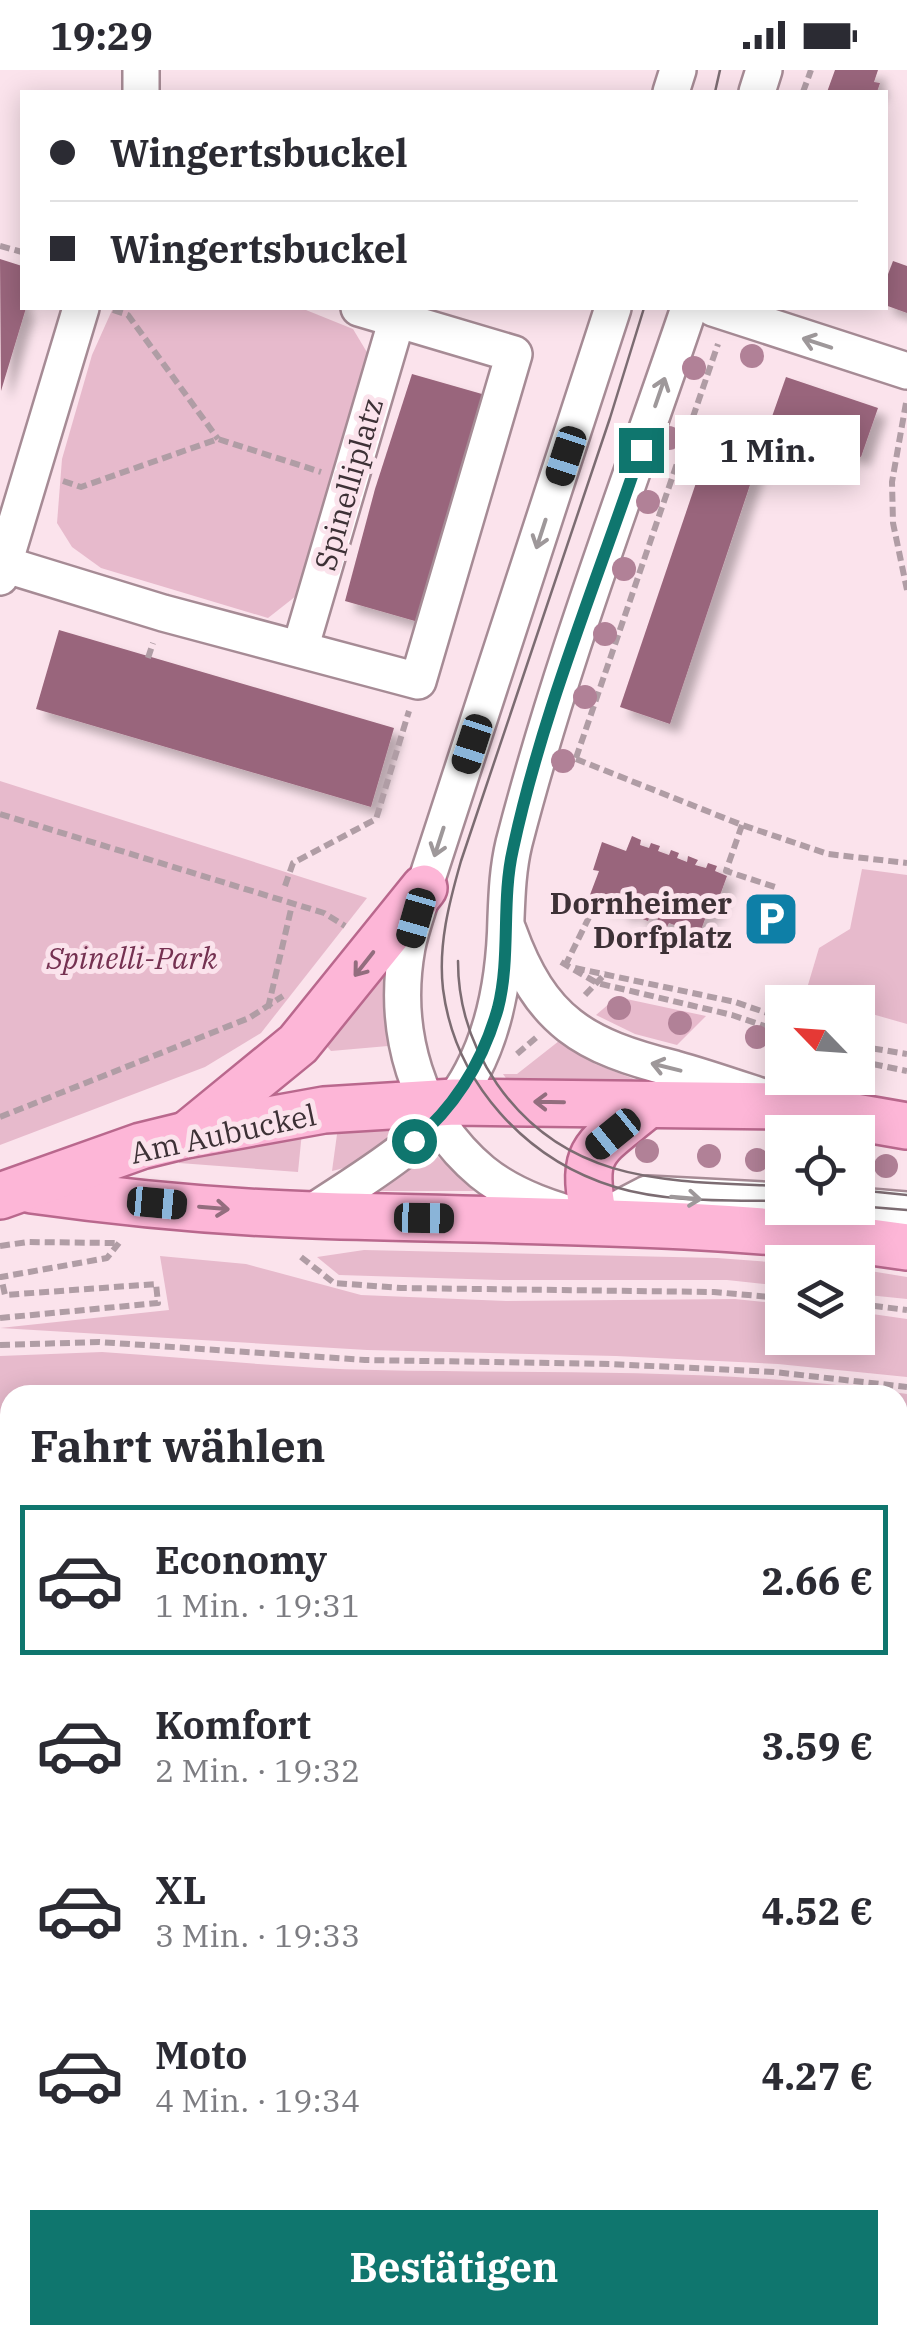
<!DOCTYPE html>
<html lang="de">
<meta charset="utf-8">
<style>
:root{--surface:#fff;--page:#f2f2f3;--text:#2b2b33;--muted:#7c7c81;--line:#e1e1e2;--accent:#0f766e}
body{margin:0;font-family:"IBM Plex Serif",serif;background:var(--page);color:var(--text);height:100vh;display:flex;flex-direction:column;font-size:38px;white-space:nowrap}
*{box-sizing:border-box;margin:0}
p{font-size:32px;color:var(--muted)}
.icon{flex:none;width:55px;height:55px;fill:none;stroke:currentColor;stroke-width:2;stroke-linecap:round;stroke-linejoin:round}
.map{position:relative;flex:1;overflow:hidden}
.panel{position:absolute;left:0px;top:1315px;width:908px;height:960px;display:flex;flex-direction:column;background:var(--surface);border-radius:30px 30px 0 0;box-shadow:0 5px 25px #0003}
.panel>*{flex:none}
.guide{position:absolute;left:20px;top:20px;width:868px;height:220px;border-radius:0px;box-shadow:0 5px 25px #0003;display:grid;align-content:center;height:220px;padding:0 30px;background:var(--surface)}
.needle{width:65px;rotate:295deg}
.tools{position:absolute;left:765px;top:915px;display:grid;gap:20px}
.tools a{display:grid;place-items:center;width:110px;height:110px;border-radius:0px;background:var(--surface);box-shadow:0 5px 25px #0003;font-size:50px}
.end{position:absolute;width:45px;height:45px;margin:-22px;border:12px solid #0f766e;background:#fff;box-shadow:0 0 0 5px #fff}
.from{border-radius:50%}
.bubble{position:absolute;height:70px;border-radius:0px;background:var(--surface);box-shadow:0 5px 25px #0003;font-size:32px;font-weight:700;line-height:70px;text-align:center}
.car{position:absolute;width:30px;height:60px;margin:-30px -15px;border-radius:12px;box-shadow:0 0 8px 2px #0007;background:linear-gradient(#222 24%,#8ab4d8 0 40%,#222 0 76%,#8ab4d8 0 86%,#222 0)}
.guide b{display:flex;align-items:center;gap:35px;height:95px;font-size:38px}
.guide b+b{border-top:2px solid var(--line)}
.guide i{width:25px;height:25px;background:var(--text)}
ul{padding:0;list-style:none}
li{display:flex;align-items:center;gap:30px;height:150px;margin:0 20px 15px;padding:0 10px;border:5px solid transparent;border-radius:0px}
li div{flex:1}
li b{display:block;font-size:38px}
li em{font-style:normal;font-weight:700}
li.current{border-color:var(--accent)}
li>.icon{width:90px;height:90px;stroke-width:1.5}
h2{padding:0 30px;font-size:45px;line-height:120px}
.action{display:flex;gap:20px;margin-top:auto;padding:20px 30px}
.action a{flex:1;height:115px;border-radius:0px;background:var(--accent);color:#fff;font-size:40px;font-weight:700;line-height:115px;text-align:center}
.status{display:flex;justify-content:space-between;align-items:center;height:70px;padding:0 50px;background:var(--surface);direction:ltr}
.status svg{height:28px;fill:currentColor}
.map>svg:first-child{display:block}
</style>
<div class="status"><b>19:29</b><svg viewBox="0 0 49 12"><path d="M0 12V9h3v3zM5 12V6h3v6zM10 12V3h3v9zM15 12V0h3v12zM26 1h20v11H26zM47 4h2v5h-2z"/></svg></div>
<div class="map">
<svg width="907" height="2275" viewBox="0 0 907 2275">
<defs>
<filter id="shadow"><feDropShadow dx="9" dy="9" stdDeviation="5" flood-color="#0004"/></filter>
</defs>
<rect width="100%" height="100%" fill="#fbe3ec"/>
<g fill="#e7bacc">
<path d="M113,238H301L353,259L368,284L363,336L316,479L296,526L268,548L101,498L72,477L57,453L62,389L92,285Z"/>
<path d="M0,711L367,828L261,963L205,997L0,1075Z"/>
<path d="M862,799L907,805V954L858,940V932H831L805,925L819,878L850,859Z"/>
<path d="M383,898L388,903V976L331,981L324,973Z"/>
<path d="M617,927L706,946L677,975L635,964L596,945Z"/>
<path d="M759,957L782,967V990L770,991Z"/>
<path d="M559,971L595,994L634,1009L637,1014H510L503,1004H517Z"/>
<path d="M393,1052L397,1059C391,1083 354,1096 332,1101L338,1057Z"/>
<path d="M302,1062L298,1102L179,1093V1085Z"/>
<path d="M433,1082L474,1121H376Z"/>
<path d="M364,1180L717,1188L782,1193V1216L727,1210H500L339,1205L317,1187Z"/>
<path d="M160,1186L246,1194L361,1225L506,1231L735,1229L782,1234V1268H858V1242L907,1249V1307L778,1294L616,1286L367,1280L0,1258L169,1240Z"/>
<path d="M858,1199L907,1207V1229L858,1224Z"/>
<path d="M102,1282C193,1288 284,1298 375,1300C552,1304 732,1297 907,1324V1633L898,1632V1325H10V1999L0,2076V1286Z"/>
</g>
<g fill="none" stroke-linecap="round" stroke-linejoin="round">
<g stroke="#69a3be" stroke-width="10">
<path d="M898,1392L907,1393"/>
<path d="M10,1581L2,1598L10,1622"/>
<path d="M0,1746L10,1729"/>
</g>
</g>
<g fill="#99657b" filter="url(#shadow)">
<path d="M835,0H878L874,12L880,13L877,22H827Z"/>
<path d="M0,189L22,196V238H26L1,321Z"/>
<path d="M893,191L907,196V243L885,235V212Z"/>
<path d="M412,304L489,326L422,553L345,531L375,419Z"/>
<path d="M786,307L878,338L861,387L769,355Z"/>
<path d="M718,348L767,364L670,654L620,637Z"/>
<path d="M59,560L394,658L371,737L36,639Z"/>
<path d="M632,766L641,770L640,775L649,778L651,773L660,776L658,781L669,785L671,780L679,783L677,788L687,792L688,786L698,790L695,795L706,798L708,793L717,796L715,801L727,806L714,842L708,841L698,868L675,860L677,856L669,853L667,857L656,854L658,848L650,846L648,851L637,847L639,842L630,839L628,844L618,840L620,835L613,832L611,837L601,834L602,829L599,827L594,825L592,831L588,830L599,801L593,800L602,772L626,781Z"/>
</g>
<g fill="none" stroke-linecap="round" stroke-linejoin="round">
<g stroke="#a68b95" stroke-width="40">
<g id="minor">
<path d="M141,22V0"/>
<path d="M671,22L678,0"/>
<path d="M757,22L764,0"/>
<path d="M613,238L424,818C419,837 411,857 407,877C392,960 416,1047 482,1102C514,1128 556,1141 595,1151L647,1124L782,1131"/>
<path d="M713,238L907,301"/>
<path d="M0,493L163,543L418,611L514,284L359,238"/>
<path d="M0,507L81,238"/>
<path d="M300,579L397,249"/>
<path d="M508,860C541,952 583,976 675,999C704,1007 733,1017 763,1027"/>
<path d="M858,1136L907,1140"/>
<path d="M308,1145C367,1105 438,1068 472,1002C497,955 505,901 506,848C507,822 508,798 514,773C561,591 629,415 689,238"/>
</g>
</g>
<g stroke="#b9688d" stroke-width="50">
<g id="major">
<path d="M188,1064L298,974L424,818"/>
<path d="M32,1120C125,1133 220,1142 313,1145C511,1152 711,1148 907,1177"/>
<path d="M0,1126L141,1076L186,1065L324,1040L454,1032L792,1036L907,1056"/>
<path d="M595,1151C579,1079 593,1080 645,1037"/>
</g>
</g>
<g stroke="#b09da5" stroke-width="6" stroke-dasharray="10 5" stroke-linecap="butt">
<path d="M803,22L811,0"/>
<path d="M0,176L22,182"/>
<path d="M113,240L128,245L218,369"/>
<path d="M906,333L892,412L893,453L907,520"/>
<path d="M63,411L81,417L218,369L321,402"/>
<path d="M148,588L153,573"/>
<path d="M576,688L718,274"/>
<path d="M576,689L742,755L828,784L907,793"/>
<path d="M0,744L324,843L345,856"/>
<path d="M742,755L726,801L775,817"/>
<path d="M285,816L293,793L376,749L409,641"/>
<path d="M561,892L597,913L732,945L782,962"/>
<path d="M565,896L599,827"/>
<path d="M575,898L735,932L782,948"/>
<path d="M585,925L606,903"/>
<path d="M268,938L292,835"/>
<path d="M858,976L907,984"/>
<path d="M517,984L538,966"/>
<path d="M858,991L907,1001"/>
<path d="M0,1047L249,948L283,926"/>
<path d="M0,1176L28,1172L115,1173"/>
<path d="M301,1187L334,1213L401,1218L714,1222L782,1228"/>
<path d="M858,1234L907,1240"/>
<path d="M0,1248L158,1233L156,1214L5,1225L1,1207L107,1188L119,1173"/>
<path d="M0,1275L99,1272L365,1290L611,1294L774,1302L907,1317"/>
<path d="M0,1550L10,1551"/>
</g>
<use href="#minor" stroke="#fff" stroke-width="35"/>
<use href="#major" stroke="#fdb6d7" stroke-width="45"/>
<g stroke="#7c6c72" stroke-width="2.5">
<path d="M715,22L720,0"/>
<path d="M644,238L610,348L461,791C449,833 438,875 443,919C455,1013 526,1090 615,1117C668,1133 727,1130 782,1131"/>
<path d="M458,891C458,937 471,976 497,1014C568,1116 672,1111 782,1116"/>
<path d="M858,1120L907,1125"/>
<path d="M858,1136L907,1140"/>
</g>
</g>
<g fill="#b18197">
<circle cx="752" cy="286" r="12"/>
<circle cx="694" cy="298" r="12"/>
<circle cx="669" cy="368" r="12"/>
<circle cx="648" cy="432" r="12"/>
<circle cx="624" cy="499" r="12"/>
<circle cx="605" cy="564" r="12"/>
<circle cx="585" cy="627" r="12"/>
<circle cx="563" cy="691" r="12"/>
<circle cx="619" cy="938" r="12"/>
<circle cx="680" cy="953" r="12"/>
<circle cx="757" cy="967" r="12"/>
<circle cx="647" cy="1081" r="12"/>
<circle cx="709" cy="1086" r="12"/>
<circle cx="757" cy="1090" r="12"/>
<circle cx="886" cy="1096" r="12"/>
</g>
<defs><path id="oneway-shaft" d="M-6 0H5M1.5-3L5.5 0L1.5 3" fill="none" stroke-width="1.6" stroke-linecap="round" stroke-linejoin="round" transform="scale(2.5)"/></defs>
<g stroke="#9e989a">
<use href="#oneway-shaft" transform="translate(817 273) rotate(-162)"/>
<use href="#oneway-shaft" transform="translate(660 322) rotate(-71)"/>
<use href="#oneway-shaft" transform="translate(541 464) rotate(108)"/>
<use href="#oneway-shaft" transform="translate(439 772) rotate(108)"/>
<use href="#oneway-shaft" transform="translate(666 997) rotate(-166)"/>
<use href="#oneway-shaft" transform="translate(686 1128) rotate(5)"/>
</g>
<g stroke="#936d7e">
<use href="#oneway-shaft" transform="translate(364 894) rotate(128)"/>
<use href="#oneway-shaft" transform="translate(549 1032) rotate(-179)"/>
<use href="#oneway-shaft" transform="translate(214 1138) rotate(5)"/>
</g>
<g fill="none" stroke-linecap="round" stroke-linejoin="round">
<path stroke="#0f766e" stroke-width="12" d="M414,1071C456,1036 483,991 498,938C511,887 501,831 513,779C542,643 597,511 641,380"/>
</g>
<defs>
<g id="parking-square" transform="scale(2.875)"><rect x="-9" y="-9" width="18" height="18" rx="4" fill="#0e7fa7" stroke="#fbe3ec"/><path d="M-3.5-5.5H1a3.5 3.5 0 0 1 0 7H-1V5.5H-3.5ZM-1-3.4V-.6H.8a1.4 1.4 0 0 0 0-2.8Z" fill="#fff"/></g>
</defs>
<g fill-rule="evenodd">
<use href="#parking-square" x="771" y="849"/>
</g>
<g text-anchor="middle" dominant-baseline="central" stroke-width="10" stroke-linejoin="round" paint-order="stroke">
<g font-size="30" fill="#3d3136" stroke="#fbe3ec">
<text transform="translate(348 414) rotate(-74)">Spinelliplatz</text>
<text transform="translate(223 1063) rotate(-12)">Am Aubuckel</text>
</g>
<g font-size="30" font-weight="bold" fill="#3d3136" stroke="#fbe3ec" text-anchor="end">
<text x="732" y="832">Dornheimer<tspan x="732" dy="34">Dorfplatz</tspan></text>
</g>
<g font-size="30" font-style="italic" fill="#753151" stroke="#fbe3ec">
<text x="132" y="887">Spinelli-Park</text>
</g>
</g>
</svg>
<div class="tools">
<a><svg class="needle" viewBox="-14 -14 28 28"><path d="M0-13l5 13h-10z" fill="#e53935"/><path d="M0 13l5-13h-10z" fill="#7c7c81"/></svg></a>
<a><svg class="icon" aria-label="locate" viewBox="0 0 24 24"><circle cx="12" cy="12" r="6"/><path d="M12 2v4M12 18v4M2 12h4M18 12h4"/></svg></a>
<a><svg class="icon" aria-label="layers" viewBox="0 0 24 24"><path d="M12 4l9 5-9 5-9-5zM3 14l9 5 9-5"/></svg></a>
</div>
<i class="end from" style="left:414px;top:1071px"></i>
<i class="end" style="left:641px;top:380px"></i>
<div class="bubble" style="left:675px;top:345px;width:185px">1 Min.</div>
<i class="car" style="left:566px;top:386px;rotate:198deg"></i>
<i class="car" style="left:472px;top:674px;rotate:198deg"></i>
<i class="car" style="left:416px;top:848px;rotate:196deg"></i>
<i class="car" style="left:613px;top:1064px;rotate:231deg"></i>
<i class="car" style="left:157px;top:1133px;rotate:95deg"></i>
<i class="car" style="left:424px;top:1148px;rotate:91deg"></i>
<div class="guide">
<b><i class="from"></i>Wingertsbuckel</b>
<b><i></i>Wingertsbuckel</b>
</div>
<section class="panel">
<h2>Fahrt wählen</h2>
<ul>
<li class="current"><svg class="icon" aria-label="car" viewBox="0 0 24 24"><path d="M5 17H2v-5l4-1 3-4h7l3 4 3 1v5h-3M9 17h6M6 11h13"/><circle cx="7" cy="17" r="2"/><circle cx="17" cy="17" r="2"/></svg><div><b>Economy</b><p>1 Min. · 19:31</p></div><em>2.66 €</em></li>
<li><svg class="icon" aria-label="car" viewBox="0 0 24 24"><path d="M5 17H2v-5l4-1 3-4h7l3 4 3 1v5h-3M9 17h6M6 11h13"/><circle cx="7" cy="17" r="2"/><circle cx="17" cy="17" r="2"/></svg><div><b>Komfort</b><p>2 Min. · 19:32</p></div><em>3.59 €</em></li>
<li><svg class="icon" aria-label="car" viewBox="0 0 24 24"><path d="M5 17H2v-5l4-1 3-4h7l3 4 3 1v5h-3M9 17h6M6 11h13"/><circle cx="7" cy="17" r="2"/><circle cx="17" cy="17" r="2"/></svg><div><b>XL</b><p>3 Min. · 19:33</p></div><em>4.52 €</em></li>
<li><svg class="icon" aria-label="car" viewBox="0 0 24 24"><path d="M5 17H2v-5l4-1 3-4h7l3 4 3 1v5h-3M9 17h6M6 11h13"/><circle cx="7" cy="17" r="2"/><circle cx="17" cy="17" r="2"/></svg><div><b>Moto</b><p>4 Min. · 19:34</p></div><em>4.27 €</em></li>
</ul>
<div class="action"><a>Bestätigen</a></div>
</section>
</div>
